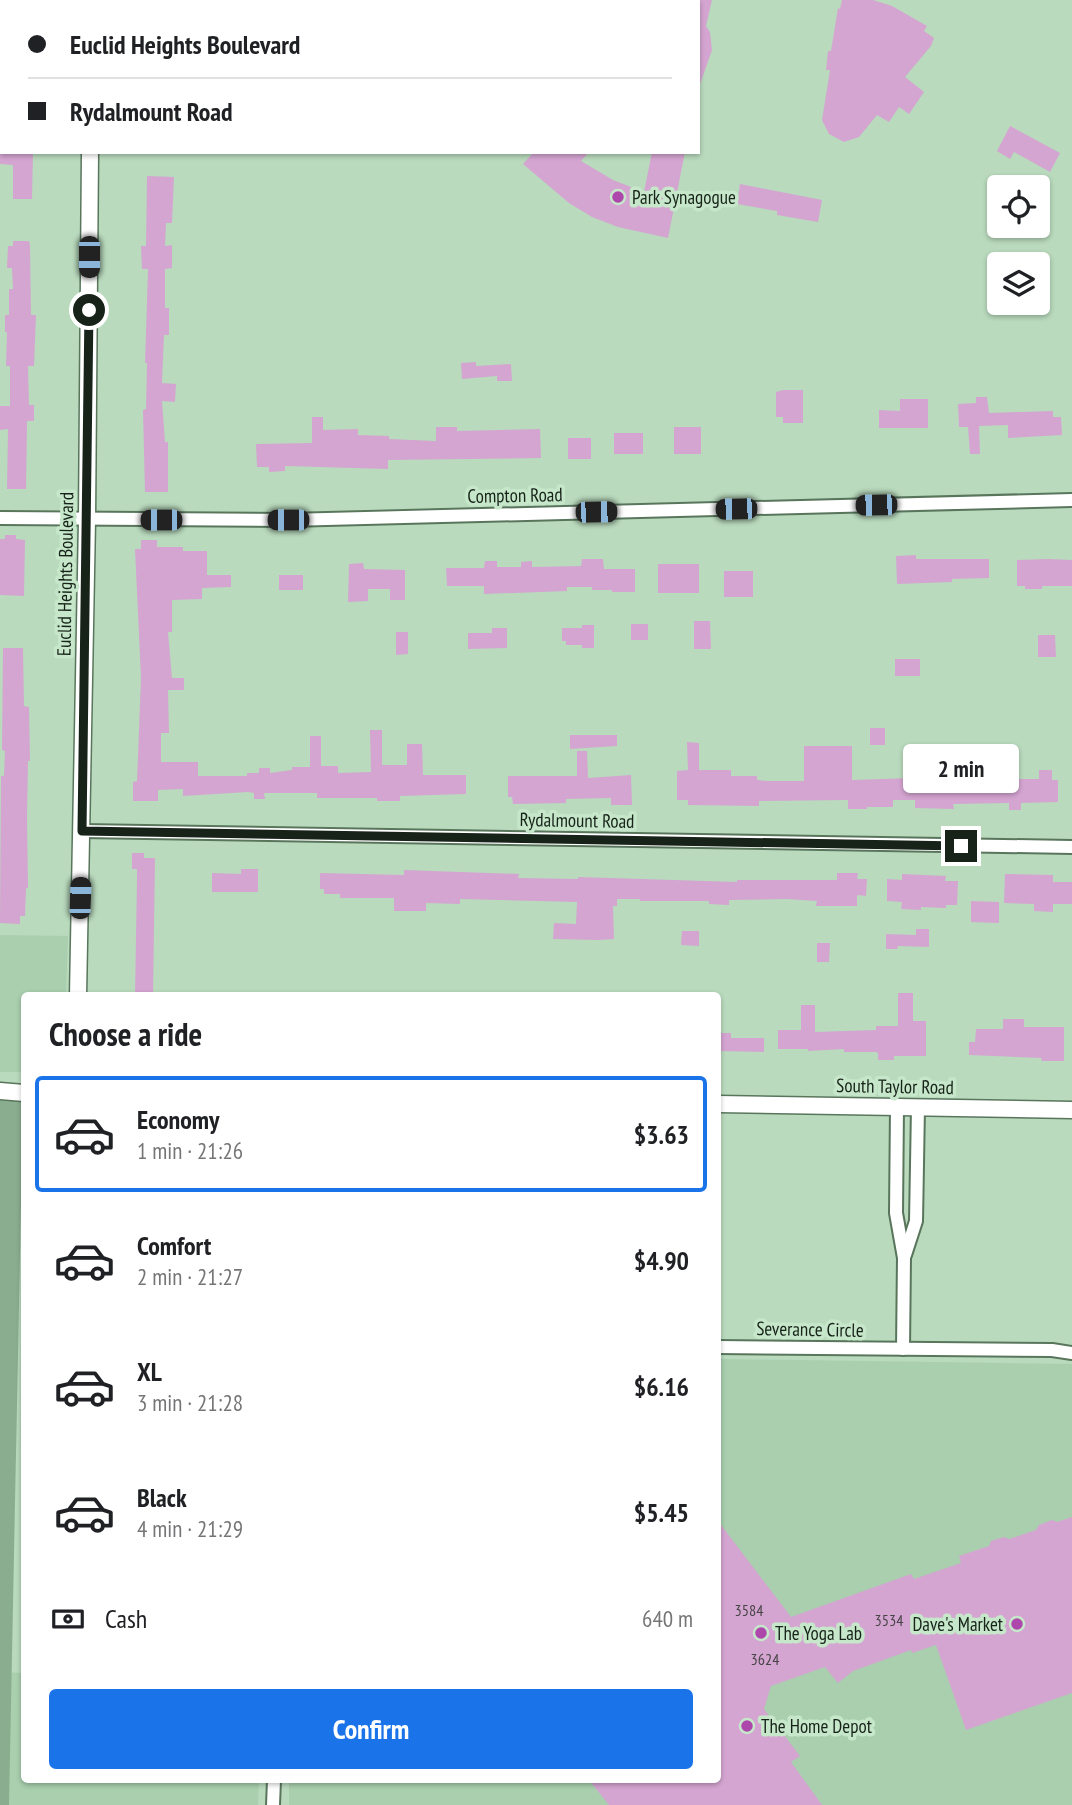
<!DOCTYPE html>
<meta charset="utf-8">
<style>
:root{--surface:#fff;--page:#f6f6f6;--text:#202124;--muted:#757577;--line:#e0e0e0;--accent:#1a73e8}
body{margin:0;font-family:"PT Sans Narrow",sans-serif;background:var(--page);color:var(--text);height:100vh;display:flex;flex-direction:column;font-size:26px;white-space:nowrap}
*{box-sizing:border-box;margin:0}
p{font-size:23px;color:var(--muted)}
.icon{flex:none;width:38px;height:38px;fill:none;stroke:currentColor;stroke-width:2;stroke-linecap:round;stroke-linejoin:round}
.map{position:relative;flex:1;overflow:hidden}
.drawer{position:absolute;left:21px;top:992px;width:700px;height:791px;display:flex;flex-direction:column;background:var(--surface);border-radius:7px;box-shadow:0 2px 5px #0004}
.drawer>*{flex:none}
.hud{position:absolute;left:0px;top:0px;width:700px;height:154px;box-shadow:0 2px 5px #0004;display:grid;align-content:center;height:154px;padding:0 28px;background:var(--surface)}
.controls{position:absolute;left:987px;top:175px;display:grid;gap:14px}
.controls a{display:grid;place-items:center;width:63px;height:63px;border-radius:7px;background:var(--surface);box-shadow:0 2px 5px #0004;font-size:35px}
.end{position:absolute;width:32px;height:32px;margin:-16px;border:9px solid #172319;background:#fff;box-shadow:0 0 0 4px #fff}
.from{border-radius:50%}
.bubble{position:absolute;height:49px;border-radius:7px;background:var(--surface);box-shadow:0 2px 5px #0004;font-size:23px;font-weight:600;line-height:49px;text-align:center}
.car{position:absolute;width:21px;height:42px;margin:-21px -10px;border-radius:9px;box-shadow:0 0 5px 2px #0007;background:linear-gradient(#222 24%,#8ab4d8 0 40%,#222 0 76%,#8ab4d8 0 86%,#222 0)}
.hud b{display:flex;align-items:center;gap:24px;height:66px;font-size:26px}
.hud b+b{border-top:2px solid var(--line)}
.hud i{width:18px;height:18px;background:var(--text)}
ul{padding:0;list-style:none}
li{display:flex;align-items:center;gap:21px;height:116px;margin:0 14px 10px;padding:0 14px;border:4px solid transparent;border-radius:7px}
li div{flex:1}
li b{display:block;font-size:26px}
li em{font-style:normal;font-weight:600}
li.selected{border-color:var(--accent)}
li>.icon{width:63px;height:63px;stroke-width:1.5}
h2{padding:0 28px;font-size:32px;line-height:84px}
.pay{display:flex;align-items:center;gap:18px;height:77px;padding:0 28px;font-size:26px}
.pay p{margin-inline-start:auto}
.action{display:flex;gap:14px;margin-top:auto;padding:14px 28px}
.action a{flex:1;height:80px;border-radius:7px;background:var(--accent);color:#fff;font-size:28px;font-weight:600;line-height:80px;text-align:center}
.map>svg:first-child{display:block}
</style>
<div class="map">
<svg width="1072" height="1805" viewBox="0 0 1072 1805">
<rect width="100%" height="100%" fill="#b9dabd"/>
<g fill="#a9cfae">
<path d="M0,935L68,936L66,994L64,996H24V1072H0Z"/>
<path d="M718,1359L1072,1364V1805H289V1780H718Z"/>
<path d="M0,1672L24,1673V1780H259L258,1805H0Z"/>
</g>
<path fill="#8aad8f" d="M0,1091L24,1093V1203H21L9,1805H0Z"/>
<g fill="#d4a5d1">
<path d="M698,0H712L706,26L710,32L712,50L699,87Z"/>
<path d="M842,0H873L892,6L927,26L924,31L934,38L931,46L905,77L924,92L909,114L899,107L889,122L877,115L859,137L844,142L829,134L822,120L830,70H826L828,51H831L838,8L840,9Z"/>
<path d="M1010,126L1060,153L1050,172L1014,152L1010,159L997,151Z"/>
<path d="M0,152H33L32,199H13V165L0,164Z"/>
<path d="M534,152H589L581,161L613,180L644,192L652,152H685L668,238L618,227L592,217L569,203L523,164Z"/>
<path d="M147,176L174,177L172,223H166L165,246L172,245V268L165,269V308H169V335H164L162,383L176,384L175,402L162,401L165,442H168V492H145L143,410L146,409L147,363H145L148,269H142L141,246H146Z"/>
<path d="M740,184L822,200L818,222L777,215V211L737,204Z"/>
<path d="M13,241H29L30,246L31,315H36L34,366H28L29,405H34V421H27L26,489H7L8,429L0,430V406H10V366H6L7,332H5V315H9V289H13L12,268H7L8,246H13Z"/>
<path d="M476,362V366L511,364L512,381H497V376L462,379L461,363Z"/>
<path d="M783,390H803V423H783V417H776V392Z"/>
<path d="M976,397H987L989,413L1053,411V417H1061L1062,435L1008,438V425L979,426L980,454H970L968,427H959L958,404L976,403Z"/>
<path d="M900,399H928V428H879V410L900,411Z"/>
<path d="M312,417H323V430L358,429V435L389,436V439L436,441V427H457V431L540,429L541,458L388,460V469L285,466V471L269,472V467H257L256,444L312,443Z"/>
<rect x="674" y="427" width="27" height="27"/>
<rect x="614" y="433" width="29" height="21"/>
<rect x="568" y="438" width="23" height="21"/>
<path d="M5,535H16V539L25,540L24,596L0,595V539H5Z"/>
<path d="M141,540H157V547H183V551H207V575H231V587L202,588V599L172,600V632H168L172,678H184V690H168L169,733H161V762H198V776H247V773H259V768H270V773L292,770V767H310V736H321V766H338V773L371,772L370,730H382V765H407V744H422L423,775H466V794L400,796V801H377V798H317V793H264L265,799H254V793L248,792L183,796V789L158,790V801H133V782L137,781L141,678L135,549H141Z"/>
<path d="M916,555V559H989V578L952,579V582L897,584L896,556Z"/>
<path d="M582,559H603L604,569H635V592H612V590H592V587H567V591L484,594V586H447L446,568H484L485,561H497V567H521V562L532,561V567L581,566Z"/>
<path d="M1048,559L1072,560V586H1042V589H1025V586H1017V560Z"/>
<path d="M363,563L364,569L405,570V600H390V589H368V601L348,602L349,564Z"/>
<rect x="658" y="564" width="41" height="29"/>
<rect x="724" y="571" width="29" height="26"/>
<rect x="279" y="575" width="24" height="15"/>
<path d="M694,621H710L711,649H694Z"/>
<rect x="631" y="624" width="17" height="16"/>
<path d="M582,625H594V648H582V645H566V641H562V628H582Z"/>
<path d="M492,628H507V648L468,649V633H492Z"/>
<path d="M396,632H408V654L396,655Z"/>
<path d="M1038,635H1055L1056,657H1038Z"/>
<path d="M3,648H23L24,706L29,707L30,761H28L27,818L28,888H26L25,916H20V924L0,923L1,776H4L5,751L2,750Z"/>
<rect x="895" y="659" width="25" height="17"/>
<rect x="870" y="728" width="15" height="17"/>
<path d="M570,735H617V746L570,749Z"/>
<path d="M687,742L699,743V770H731V776H757V780L767,781H804V746H852V780L913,778L968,779V782L1017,781V779H1039V770H1052V780H1058V802L1021,803V810H1009V803L953,804L954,809L915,808V800H893V807H867V809H848V800L759,801V806L688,805V800H677V771L688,770Z"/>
<path d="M577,751H587L588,778L631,775L632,805H611V798L566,799V803L513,804L512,797H508V776H577Z"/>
<path d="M132,853H144V858H155L153,996H135L137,878V869H132Z"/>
<path d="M241,869H258V892H212V873L241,874Z"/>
<path d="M404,870L519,874L518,878L578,879V877L737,882V880H837V873H858L857,879H867L866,896L857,895V906H816L817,901L787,899L729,900V905L709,904V901H640V899H617V906H613L614,939L600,940L553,939L554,923L576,924L577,902L460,899V904L426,903V911H394V898H340V894H324V889H320V873L404,875Z"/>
<path d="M902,874L946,876L945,881H958L957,905H946V908L921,907V910L901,909L902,902L887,901V879L902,880Z"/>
<path d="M1005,874L1053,875V882H1072V904H1053V912L1034,911V904L1004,903Z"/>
<path d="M971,901L999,902V923L971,922Z"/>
<path d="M916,929H929V947L898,946L897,949H886V934L916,935Z"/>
<path d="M682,931H699V946L681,945Z"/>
<path d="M817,943H830L829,962H817Z"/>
<path d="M898,993H913V1021H926V1056H894V1060H878V1053L876,1052H844V1049L808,1051V1049H778V1030H801V1005H815V1032L876,1030V1026H898Z"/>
<path d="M1003,1019H1024V1027H1064V1061H1042L1041,1058L969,1055V1042H975L976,1029H1003Z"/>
<path d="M718,1033H731V1038H764V1052L718,1051Z"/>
<path d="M1072,1517V1693L966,1730L936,1645L912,1653L911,1650L853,1671L838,1683L825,1667L771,1686L764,1709L800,1756L791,1762L822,1805H609L589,1780H718V1521L791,1617L911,1574L914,1579L961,1563L959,1556L989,1546L991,1541L1004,1537L1009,1539L1036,1530L1039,1525L1052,1520L1057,1522Z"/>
</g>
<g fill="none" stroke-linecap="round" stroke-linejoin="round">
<g stroke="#59765d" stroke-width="16">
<g id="street">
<path d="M0,518L288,520L1072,500"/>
<path d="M82,831L1072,847"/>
<path d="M897,1107L896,1213L904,1258L903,1349"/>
<path d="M905,1255L916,1221L918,1107"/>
<path d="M718,1347L1052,1350L1072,1353"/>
<path d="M273,1805L274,1780"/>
</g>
</g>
<g stroke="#59765d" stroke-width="19">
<g id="secondary">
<path d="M91,2V0"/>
<path d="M78,996L87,520L90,152"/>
<path d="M0,1091L24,1093"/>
<path d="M718,1104L1072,1110"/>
</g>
</g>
<use href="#street" stroke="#fff" stroke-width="12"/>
<use href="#secondary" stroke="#fff" stroke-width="16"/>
</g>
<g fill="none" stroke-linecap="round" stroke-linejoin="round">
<path stroke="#172319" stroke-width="9" d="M89,310L82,831L961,846"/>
</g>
<g fill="#ae47ab" stroke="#c6e7ca" stroke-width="2.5">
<circle cx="618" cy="197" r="7"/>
<circle cx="1017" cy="1624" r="7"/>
<circle cx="761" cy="1633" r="7"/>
<circle cx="747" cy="1726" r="7"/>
</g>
<g text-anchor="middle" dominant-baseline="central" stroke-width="7" stroke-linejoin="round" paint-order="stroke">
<g font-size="16" fill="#464447">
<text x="749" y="1610">3584</text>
<text x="889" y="1620">3534</text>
<text x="765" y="1659">3624</text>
</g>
<g font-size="19" fill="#172319" stroke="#c6e7ca" text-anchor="start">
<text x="632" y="197">Park Synagogue</text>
<text x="1003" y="1624" text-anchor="end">Dave's Market</text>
<text x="775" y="1633">The Yoga Lab</text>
<text x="761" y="1726">The Home Depot</text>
</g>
<g font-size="19" fill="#172319" stroke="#c6e7ca">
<text transform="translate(515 495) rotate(-1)">Compton Road</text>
<text transform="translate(65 574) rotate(-89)">Euclid Heights Boulevard</text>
<text transform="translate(577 820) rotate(1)">Rydalmount Road</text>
<text transform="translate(895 1086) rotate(1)">South Taylor Road</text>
<text transform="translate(810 1329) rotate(1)">Severance Circle</text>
</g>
</g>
</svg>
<div class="controls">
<a><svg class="icon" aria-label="locate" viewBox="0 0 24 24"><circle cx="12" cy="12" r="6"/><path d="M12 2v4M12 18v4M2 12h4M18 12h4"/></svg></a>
<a><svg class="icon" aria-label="layers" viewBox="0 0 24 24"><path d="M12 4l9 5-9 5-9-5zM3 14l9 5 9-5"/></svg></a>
</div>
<i class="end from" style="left:89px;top:310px"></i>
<i class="end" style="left:961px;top:846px"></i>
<div class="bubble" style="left:903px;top:744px;width:116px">2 min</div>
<i class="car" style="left:89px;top:257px;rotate:180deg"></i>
<i class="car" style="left:876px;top:505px;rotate:269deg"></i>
<i class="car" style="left:736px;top:509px;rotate:269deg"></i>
<i class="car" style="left:596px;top:512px;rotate:89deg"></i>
<i class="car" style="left:161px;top:520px;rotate:270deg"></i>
<i class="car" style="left:288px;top:520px;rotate:270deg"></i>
<i class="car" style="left:80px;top:898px;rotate:2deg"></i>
<div class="hud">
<b><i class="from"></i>Euclid Heights Boulevard</b>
<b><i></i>Rydalmount Road</b>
</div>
<section class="drawer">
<h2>Choose a ride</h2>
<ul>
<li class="selected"><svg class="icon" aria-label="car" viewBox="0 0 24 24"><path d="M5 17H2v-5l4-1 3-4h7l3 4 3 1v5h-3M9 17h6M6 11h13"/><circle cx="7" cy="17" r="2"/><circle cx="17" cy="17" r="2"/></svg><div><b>Economy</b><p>1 min · 21:26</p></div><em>$3.63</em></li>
<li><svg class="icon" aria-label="car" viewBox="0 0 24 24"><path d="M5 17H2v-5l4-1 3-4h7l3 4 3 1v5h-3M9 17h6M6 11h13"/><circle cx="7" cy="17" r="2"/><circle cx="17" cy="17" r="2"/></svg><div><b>Comfort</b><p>2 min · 21:27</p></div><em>$4.90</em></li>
<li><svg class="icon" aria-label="car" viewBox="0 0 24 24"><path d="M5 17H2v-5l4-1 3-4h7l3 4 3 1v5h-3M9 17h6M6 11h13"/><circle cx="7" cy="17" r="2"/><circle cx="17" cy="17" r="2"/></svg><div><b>XL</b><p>3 min · 21:28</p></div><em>$6.16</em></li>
<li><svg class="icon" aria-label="car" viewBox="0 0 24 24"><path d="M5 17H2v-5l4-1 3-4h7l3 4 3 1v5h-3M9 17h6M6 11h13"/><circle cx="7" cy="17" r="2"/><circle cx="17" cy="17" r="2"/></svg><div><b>Black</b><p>4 min · 21:29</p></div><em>$5.45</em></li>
</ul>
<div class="pay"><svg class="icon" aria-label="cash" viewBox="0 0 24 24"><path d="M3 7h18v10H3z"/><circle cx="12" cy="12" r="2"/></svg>Cash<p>640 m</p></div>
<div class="action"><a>Confirm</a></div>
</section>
</div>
